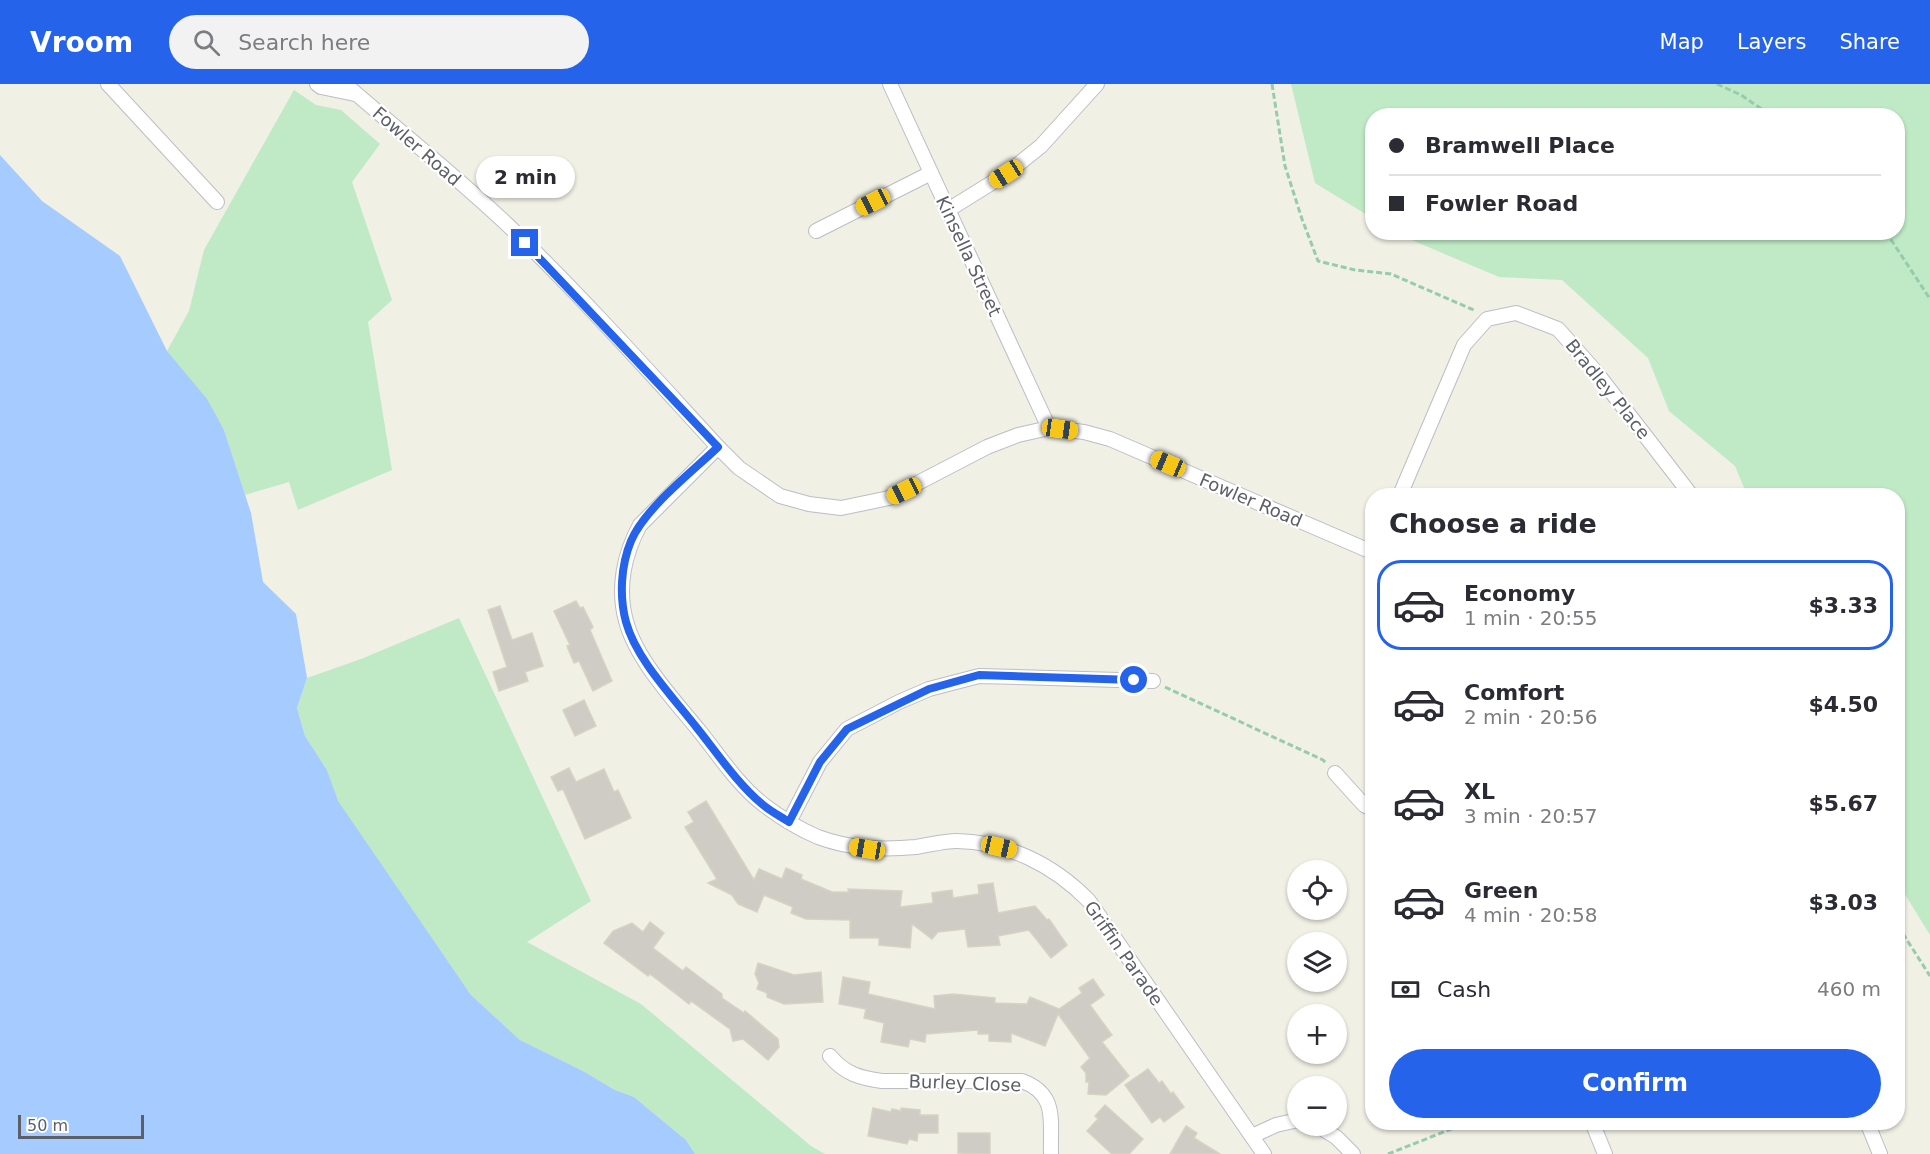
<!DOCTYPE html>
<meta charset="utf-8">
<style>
:root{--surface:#fff;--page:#f2f2f3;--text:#2b2b33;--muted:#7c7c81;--line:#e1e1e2;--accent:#2563eb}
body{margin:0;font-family:"DejaVu Sans",sans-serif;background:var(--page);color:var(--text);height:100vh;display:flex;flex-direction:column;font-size:22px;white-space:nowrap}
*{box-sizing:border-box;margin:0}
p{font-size:20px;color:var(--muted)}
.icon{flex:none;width:33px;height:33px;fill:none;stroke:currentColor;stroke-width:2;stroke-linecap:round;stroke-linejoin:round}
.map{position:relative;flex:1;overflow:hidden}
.details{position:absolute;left:1365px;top:404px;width:540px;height:642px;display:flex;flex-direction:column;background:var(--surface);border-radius:24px;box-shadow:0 2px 4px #0004}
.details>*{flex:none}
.guide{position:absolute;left:1365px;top:24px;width:540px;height:132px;border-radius:24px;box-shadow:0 2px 4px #0004;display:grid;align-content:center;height:132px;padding:0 24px;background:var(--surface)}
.controls{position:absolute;left:1287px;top:776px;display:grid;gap:12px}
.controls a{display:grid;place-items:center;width:60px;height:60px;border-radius:50%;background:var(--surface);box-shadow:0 2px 4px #0004;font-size:30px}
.scale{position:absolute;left:18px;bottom:15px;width:126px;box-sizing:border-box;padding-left:6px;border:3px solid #5c5f67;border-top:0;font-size:16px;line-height:21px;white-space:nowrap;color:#5c5f67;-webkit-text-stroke:4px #fff;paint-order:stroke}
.end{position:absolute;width:27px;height:27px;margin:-14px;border:8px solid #2563eb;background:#fff;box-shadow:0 0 0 3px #fff}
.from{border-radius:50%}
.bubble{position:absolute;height:42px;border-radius:21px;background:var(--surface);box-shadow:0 2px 4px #0004;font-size:20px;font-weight:700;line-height:42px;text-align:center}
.car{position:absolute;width:18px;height:36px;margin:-18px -9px;border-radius:8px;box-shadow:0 0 4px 2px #0007;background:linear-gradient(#f5c518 24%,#345 0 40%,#f5c518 0 76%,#345 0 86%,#f5c518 0)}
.guide b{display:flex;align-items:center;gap:21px;height:57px;font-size:22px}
.guide b+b{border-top:2px solid var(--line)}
.guide i{width:15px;height:15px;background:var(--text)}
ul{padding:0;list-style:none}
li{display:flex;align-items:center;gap:18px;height:90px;margin:0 12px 9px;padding:0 12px;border:3px solid transparent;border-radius:24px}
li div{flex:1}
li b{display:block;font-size:22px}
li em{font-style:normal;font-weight:700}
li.active{border-color:var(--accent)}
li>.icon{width:54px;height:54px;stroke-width:1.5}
h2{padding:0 24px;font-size:27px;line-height:72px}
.pay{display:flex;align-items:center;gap:15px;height:66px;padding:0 24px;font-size:22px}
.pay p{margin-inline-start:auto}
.button{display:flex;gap:12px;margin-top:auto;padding:12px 24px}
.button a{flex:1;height:69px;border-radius:36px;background:var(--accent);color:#fff;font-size:24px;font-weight:700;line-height:69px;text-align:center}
header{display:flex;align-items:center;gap:36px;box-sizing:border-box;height:84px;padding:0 30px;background:var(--accent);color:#fff}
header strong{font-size:28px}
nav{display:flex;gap:33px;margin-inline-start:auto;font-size:21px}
.search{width:420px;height:54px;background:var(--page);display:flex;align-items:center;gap:15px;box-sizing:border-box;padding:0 21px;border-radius:33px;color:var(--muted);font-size:22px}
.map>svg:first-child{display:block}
</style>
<header>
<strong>Vroom</strong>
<div class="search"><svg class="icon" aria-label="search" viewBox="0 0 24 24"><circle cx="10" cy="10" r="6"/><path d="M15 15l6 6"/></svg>Search here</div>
<nav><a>Map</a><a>Layers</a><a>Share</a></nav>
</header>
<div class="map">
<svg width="1930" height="1070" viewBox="0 0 1930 1070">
<rect width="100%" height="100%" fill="#f0f0e5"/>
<g fill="#bfeac5">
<path d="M1291,0H1930V851L1898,799V411H1747L1735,382L1669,327L1648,274L1562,196L1499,193L1395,149L1898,148V32H1372V134L1315,99Z"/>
<path d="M294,6L316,21L341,26L380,60L352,98L392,216L368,238L392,386L298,426L289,398L245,411L224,346L167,267L189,227L204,166Z"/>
<path d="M459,534L591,817L527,858L641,920L811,1062L825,1070H695L686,1056L634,1013L615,1006L583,987L520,956L471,911L337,717L327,686L305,652L297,624L307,594L361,575Z"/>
</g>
<path fill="#a6cbff" d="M0,71L42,117L120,172L167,267L207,315L224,346L251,429L263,498L296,530L307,594L297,624L305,652L327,686L338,717L471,911L520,956L583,987L615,1006L634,1013L686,1056L695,1070H0Z"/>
<g fill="#ceccc4" stroke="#d6d3c2" stroke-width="1.5">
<path d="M576,517L580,524L583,523L593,543L590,546L612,597L593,607L579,577L574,579L567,562L570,561L554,527Z"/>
<path d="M500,522L512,556L532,549L543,582L525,588L528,597L499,607L493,588L507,583L488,526Z"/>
<path d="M584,616L596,642L575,652L563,626Z"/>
<path d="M569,684L576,698L604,685L614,708L618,706L631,734L585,755L563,705L558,707L551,693Z"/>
<path d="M706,717L754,796L759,785L782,795L786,784L802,791L801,795L832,808H849L848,805L902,807L900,823L933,819L932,809L952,806L953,814L979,810L978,801L993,799L998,829L1035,822L1047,836L1049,835L1067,861L1051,874L1029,846L998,852L1000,861L968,863L965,845L938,848L932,855L912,840L910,864L879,861V854H850V836L806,835L791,829L793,823L764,811L757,828L738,820L732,811L708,799L717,795L685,743L694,738L688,728Z"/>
<path d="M650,838L664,849L653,864L683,887L686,883L722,910V914L744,929L745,927L778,955L779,963L768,976L743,955L733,957L730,945L691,917L689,920L650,890L648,892L604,859L613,847L632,839L643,848Z"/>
<path d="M758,879L794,891L821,888L823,918L784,920L767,913V909L757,905L759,899L755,890Z"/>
<path d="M843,893L870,898L868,910L935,925L934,912L953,910L995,914V919L1027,920L1030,913L1059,925L1082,909L1079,904L1093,895L1104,911L1090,921L1112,951L1102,958L1129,992L1106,1011L1088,1010L1089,998H1086V989L1081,983L1090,974L1058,930L1045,962L1011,949V958L989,957V950H978V946L926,950L925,958L910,955L908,963L881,958L884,939L864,934L866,925L839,920Z"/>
<path d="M1148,985L1159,999L1162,997L1171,1010L1173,1008L1184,1023L1164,1038L1160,1033L1152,1039L1125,1001Z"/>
<path d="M1105,1021L1143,1055L1129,1070H1112L1087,1047L1098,1035L1095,1032Z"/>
<path d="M873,1024L891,1028L892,1025L901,1027V1024L920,1026V1031H938V1049H918L917,1057L909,1055L907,1060L868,1052Z"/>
<path d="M1186,1042L1197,1049L1194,1054L1220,1070H1170Z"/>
<path d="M958,1049H990V1070L958,1069Z"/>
</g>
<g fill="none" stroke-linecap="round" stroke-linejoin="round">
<g stroke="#bcbec5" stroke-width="16">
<g id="street">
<path d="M108,0L217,118"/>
<path d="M317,0L321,3L355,10"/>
<path d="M345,0C401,49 460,95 514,147C585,216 651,290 718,363L739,384L780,412L809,420L841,424L889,414L987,363L1018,351L1049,344L1084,348L1110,355L1372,468"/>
<path d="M890,0L1049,344"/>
<path d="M948,126L1006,90L1041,62L1097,0"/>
<path d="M816,147L931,89"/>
<path d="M718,363L640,441C624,470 617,504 626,537C636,576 676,618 701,649C720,673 739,702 764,721C780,733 799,745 818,753C850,765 882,766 916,763C930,761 943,757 957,757C1008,758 1054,781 1089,817L1264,1070"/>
<path d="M1400,411L1464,261L1487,235L1516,229L1558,245L1596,288L1691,411"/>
<path d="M1335,689L1364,721L1372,725"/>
<path d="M789,738L820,678L847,645L899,618L929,605L979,592L1153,597"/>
<path d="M830,972C845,990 860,994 882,997H1022C1058,1010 1050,1037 1051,1070"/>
<path d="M1592,1038L1605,1070"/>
<path d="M1867,1038L1880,1070"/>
<path d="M1316,1041L1336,1053L1353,1070"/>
<path d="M1252,1052L1276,1041L1298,1036"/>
</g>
</g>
<g stroke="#97cbae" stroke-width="3" stroke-dasharray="6 3" stroke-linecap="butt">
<path d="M1272,0L1285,82L1302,135L1318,177L1355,186L1391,190L1476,227"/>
<path d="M1717,0L1741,11L1772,32"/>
<path d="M1886,148L1930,215"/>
<path d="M1165,603L1323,676L1327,680"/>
<path d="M1898,842L1930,892"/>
<path d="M1388,1070L1469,1038"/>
</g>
<use href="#street" stroke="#fff" stroke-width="14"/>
</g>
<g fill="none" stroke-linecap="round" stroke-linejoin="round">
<path stroke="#2563eb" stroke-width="8" d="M525,159L718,363C692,388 645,424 631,457C621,481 619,512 626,538C636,575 673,613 697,644C717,669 737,699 762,720C770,727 780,732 789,738L820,678L847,645L929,605L979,591L1134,596"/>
</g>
<g text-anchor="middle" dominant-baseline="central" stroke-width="4.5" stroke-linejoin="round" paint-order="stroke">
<g font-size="18" fill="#5c5f67" stroke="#fff">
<text transform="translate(417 62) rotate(41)">Fowler Road</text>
<text transform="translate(969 172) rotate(65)">Kinsella Street</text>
<text transform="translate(1608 305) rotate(51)">Bradley Place</text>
<text transform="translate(1251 416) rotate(23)">Fowler Road</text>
<text transform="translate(1124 869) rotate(55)">Griffin Parade</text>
<text transform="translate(965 999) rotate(2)">Burley Close</text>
</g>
</g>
</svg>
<div class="controls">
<a><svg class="icon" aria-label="locate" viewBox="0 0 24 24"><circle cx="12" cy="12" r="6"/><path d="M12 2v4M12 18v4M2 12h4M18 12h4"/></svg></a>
<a><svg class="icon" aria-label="layers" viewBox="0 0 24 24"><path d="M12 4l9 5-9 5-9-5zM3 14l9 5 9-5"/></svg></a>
<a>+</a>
<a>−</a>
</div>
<div class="scale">50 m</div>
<i class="end from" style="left:1134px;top:596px"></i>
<i class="end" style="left:525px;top:159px"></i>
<div class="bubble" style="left:476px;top:72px;width:99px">2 min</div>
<i class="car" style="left:1006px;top:90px;rotate:238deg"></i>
<i class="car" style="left:873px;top:118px;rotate:243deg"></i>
<i class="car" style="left:1060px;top:345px;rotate:98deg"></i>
<i class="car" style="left:1168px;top:380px;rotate:293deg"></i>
<i class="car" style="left:904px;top:407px;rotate:244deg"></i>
<i class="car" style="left:999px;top:763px;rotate:103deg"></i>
<i class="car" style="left:867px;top:765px;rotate:280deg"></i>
<div class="guide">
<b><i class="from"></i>Bramwell Place</b>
<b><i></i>Fowler Road</b>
</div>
<section class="details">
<h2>Choose a ride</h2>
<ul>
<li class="active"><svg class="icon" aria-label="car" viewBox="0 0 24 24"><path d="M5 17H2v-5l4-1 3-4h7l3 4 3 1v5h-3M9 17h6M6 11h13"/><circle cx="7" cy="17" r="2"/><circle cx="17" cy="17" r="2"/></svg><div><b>Economy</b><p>1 min · 20:55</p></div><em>$3.33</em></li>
<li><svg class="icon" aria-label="car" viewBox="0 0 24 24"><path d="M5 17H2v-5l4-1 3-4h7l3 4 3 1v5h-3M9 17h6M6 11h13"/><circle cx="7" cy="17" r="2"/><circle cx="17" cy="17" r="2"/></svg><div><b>Comfort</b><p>2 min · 20:56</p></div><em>$4.50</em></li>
<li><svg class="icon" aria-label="car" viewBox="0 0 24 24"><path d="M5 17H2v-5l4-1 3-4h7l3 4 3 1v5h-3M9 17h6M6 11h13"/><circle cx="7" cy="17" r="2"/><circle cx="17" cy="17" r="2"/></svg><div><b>XL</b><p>3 min · 20:57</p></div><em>$5.67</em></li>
<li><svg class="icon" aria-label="car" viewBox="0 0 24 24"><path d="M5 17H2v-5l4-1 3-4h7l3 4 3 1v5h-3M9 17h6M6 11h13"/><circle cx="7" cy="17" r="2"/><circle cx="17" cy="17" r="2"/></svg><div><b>Green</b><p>4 min · 20:58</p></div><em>$3.03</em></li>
</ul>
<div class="pay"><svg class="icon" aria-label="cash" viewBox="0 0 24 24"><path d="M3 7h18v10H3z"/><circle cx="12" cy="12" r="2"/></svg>Cash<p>460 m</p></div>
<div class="button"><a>Confirm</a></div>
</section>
</div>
